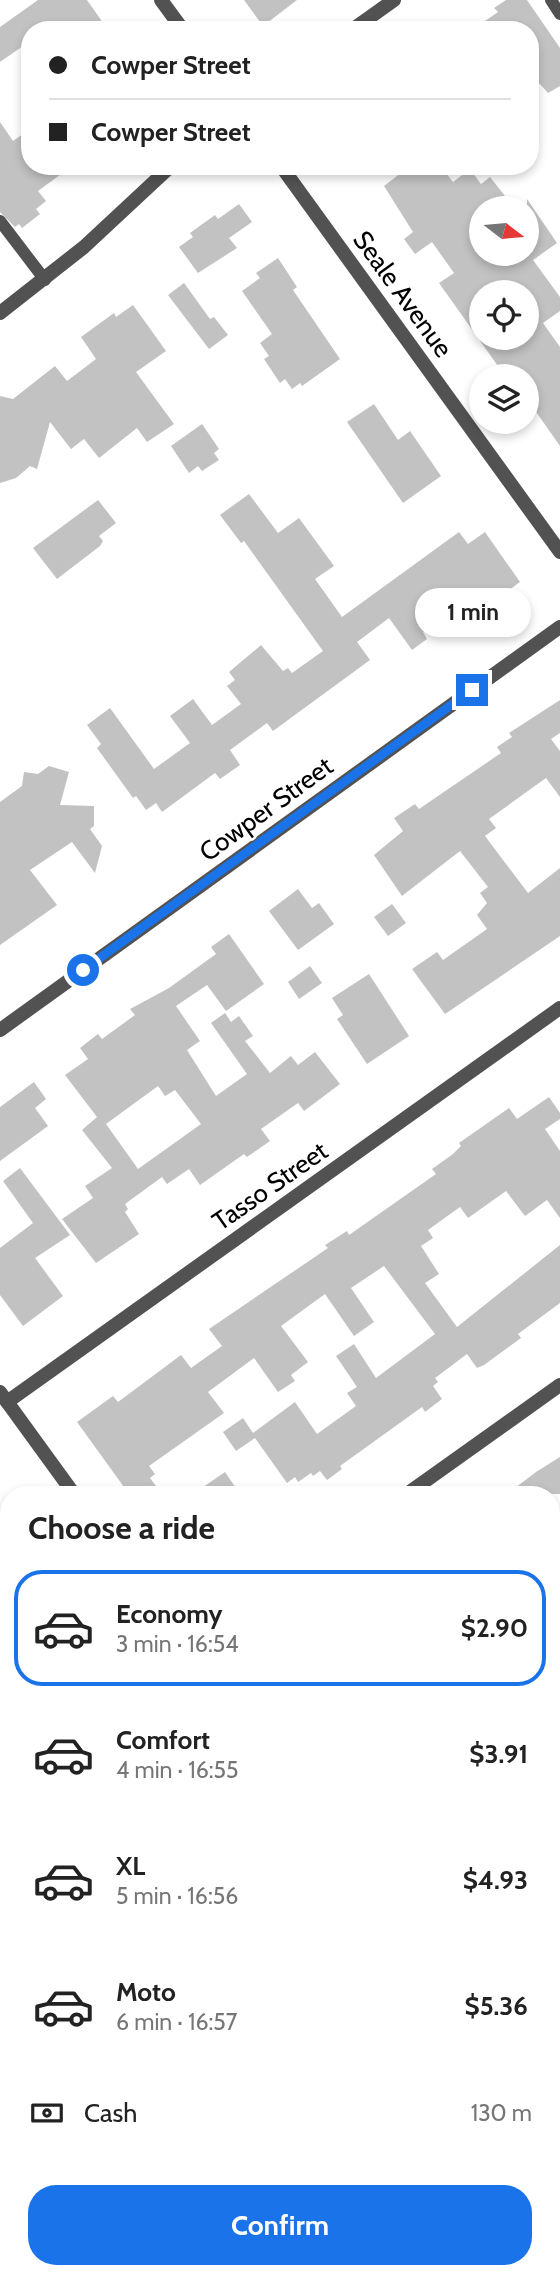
<!DOCTYPE html>
<meta charset="utf-8">
<style>
:root{--surface:#fff;--page:#f2f2f2;--text:#222;--muted:#767676;--line:#e0e0e0;--accent:#1a73e8}
body{margin:0;font-family:Cabin,sans-serif;background:var(--page);color:var(--text);height:100vh;display:flex;flex-direction:column;font-size:26px;white-space:nowrap}
*{box-sizing:border-box;margin:0}
p{font-size:23px;color:var(--muted)}
.icon{flex:none;width:38px;height:38px;fill:none;stroke:currentColor;stroke-width:2;stroke-linecap:round;stroke-linejoin:round}
.map{position:relative;flex:1;overflow:hidden}
.side{position:absolute;left:0px;top:1486px;width:560px;height:793px;display:flex;flex-direction:column;background:var(--surface);border-radius:28px 28px 0 0;box-shadow:0 4px 10px #0003}
.side>*{flex:none}
.top-card{position:absolute;left:21px;top:21px;width:518px;height:154px;border-radius:28px;box-shadow:0 4px 10px #0003;display:grid;align-content:center;height:154px;padding:0 28px;background:var(--surface)}
.needle{width:46px;rotate:106deg}
.buttons{position:absolute;left:469px;top:196px;display:grid;gap:14px}
.buttons a{display:grid;place-items:center;width:70px;height:70px;border-radius:50%;background:var(--surface);box-shadow:0 4px 10px #0003;font-size:35px}
.end{position:absolute;width:32px;height:32px;margin:-16px;border:9px solid #1a73e8;background:#fff;box-shadow:0 0 0 4px #fff}
.from{border-radius:50%}
.bubble{position:absolute;height:49px;border-radius:24px;background:var(--surface);box-shadow:0 4px 10px #0003;font-size:23px;font-weight:700;line-height:49px;text-align:center}
.top-card b{display:flex;align-items:center;gap:24px;height:66px;font-size:26px}
.top-card b+b{border-top:2px solid var(--line)}
.top-card i{width:18px;height:18px;background:var(--text)}
ul{padding:0;list-style:none}
li{display:flex;align-items:center;gap:21px;height:116px;margin:0 14px 10px;padding:0 14px;border:4px solid transparent;border-radius:28px}
li div{flex:1}
li b{display:block;font-size:26px}
li em{font-style:normal;font-weight:700}
li.on{border-color:var(--accent)}
li>.icon{width:63px;height:63px;stroke-width:1.5}
h2{padding:0 28px;font-size:32px;line-height:84px}
.pay{display:flex;align-items:center;gap:18px;height:77px;padding:0 28px;font-size:26px}
.pay p{margin-inline-start:auto}
.primary-button{display:flex;gap:14px;margin-top:auto;padding:14px 28px}
.primary-button a{flex:1;height:80px;border-radius:28px;background:var(--accent);color:#fff;font-size:28px;font-weight:700;line-height:80px;text-align:center}
.map>svg:first-child{display:block}
</style>
<div class="map">
<svg width="560" height="2277" viewBox="0 0 560 2277">
<rect width="100%" height="100%" fill="#fff"/>
<g fill="#c2c2c2" fill-rule="evenodd">
<path d="M38,0H87L108,30H30V41L0,62V27Z"/>
<path d="M244,0H297L263,26Z"/>
<path d="M506,0H527L560,48V86L548,93L540,84L530,91V30H472L498,12L494,8Z"/>
<path d="M0,122L13,141L30,129V166H72L38,191L46,201L36,209L40,214L22,228L19,224L15,227L0,212Z"/>
<path d="M410,166H441L453,182L470,169L481,184L490,177L505,196L489,208H481V214L477,217L481,223V254H527V199L557,243L533,260L560,297V311L543,323L560,347V446L527,399V376H505L439,283L454,273L432,242L415,254L404,239L413,232L384,186ZM481,292H527V338H481Z"/>
<path d="M239,204L252,222L229,238L237,248L198,273L179,247L193,237L190,233L215,215L218,219Z"/>
<path d="M278,258L297,287L293,290L340,359L302,386L300,383L292,389L285,379L280,383L264,359L269,356L260,343L272,334L242,291L260,278L256,273Z"/>
<path d="M184,283L210,319L214,317L228,335L209,349L168,295Z"/>
<path d="M133,305L166,351L136,372L174,424L147,442L137,428L99,458L84,439L71,449L50,422L37,469L30,466L16,478L0,483V396L13,399L55,366L67,381L96,359L81,337L114,313L116,317Z"/>
<path d="M374,404L398,440L410,431L441,476L403,503L347,422Z"/>
<path d="M202,424L219,449L214,453L219,460L202,471L198,466L189,473L171,446Z"/>
<path d="M249,494L278,533L299,518L334,566L315,579L342,617L459,532L468,544L485,532L520,582L479,612L470,598L423,632L427,639L412,650L389,618L357,642L370,660L273,731L267,723L230,750L240,765L220,779L215,773L162,812L156,803L146,810L136,796L133,798L97,748L101,744L87,725L110,708L154,769L190,743L170,716L193,699L212,725L241,704L227,686L235,680L229,672L261,645L283,671L288,668L292,673L323,651L244,541L241,543L220,515Z"/>
<path d="M98,500L116,523L99,536L103,541L100,546L57,579L33,548Z"/>
<path d="M560,700V733L551,739L560,751V797L546,778L489,819L496,828L485,836L528,893L560,868V936L445,1014L412,969L437,952L443,960L487,929L477,915L487,903L480,893L488,887L460,851L402,896L374,855L403,831L394,818L415,804L419,809L501,753L497,747L512,737L509,733Z"/>
<path d="M49,766L69,772L60,805L94,806V826L90,829L102,846L95,873L72,842L30,870L57,905L0,945V802L22,786L24,772L38,774Z"/>
<path d="M298,889L312,908L319,903L334,924L298,950L269,911Z"/>
<path d="M392,904L406,923L388,936L374,917Z"/>
<path d="M229,934L264,984L226,1011L207,985L176,1006L200,1041L187,1050L216,1096L247,1074L211,1023L225,1013L231,1022L239,1016L253,1036L245,1041L270,1073L291,1056L298,1065L315,1052L340,1084L304,1111L298,1103L261,1129L270,1141L247,1157L244,1154L200,1185L189,1169L167,1184L162,1177L125,1204L128,1209L125,1212L139,1234L96,1263L62,1219L93,1198L85,1186L112,1168L82,1130L97,1117L65,1075L88,1059L80,1048L98,1034L102,1039L135,1015L130,1009L169,988L216,954L211,947ZM158,1086L165,1096L175,1090L201,1124L138,1169L106,1124Z"/>
<path d="M310,966L322,983L299,999L288,982Z"/>
<path d="M369,974L409,1036L367,1064L337,1019L343,1015L332,998Z"/>
<path d="M34,1082L46,1099L35,1108L48,1126L0,1161V1107Z"/>
<path d="M549,1097L560,1113V1119L545,1129L560,1151V1218L547,1200L525,1216L506,1191L468,1218L460,1207L428,1230L433,1238L421,1246L439,1274L425,1283L457,1327L560,1245V1303L518,1334L521,1338L484,1365L477,1368L467,1354L435,1378L438,1382L433,1386L442,1399L425,1412L422,1407L340,1466L342,1469L327,1480L320,1471L313,1476L311,1473L298,1482L295,1477L287,1483L255,1438L236,1451L223,1432L243,1418L253,1433L295,1402L317,1434L356,1406L347,1393L357,1387L336,1356L354,1344L376,1378L435,1334L384,1266L351,1288L374,1322L354,1336L325,1294L281,1326L308,1362L291,1375L295,1381L278,1392L254,1358L208,1392L224,1413L149,1466L155,1474L150,1478L162,1494H129L77,1422L113,1396L118,1402L181,1355L191,1368L222,1346L209,1329L328,1248L325,1245L347,1231L349,1235L436,1174L432,1169L453,1154L461,1146L459,1143L509,1108L517,1119Z"/>
<path d="M20,1168L70,1235L35,1258L63,1296L23,1326L0,1295V1248L33,1223L3,1181Z"/>
<path d="M560,1457V1494H507L536,1472Z"/>
<path d="M225,1472L240,1494H193Z"/>
</g>
<g fill="none" stroke-linecap="round" stroke-linejoin="round">
<g stroke="#525252" stroke-width="12">
<path d="M551,0L560,14"/>
<path d="M0,221L45,280"/>
</g>
<g stroke="#525252" stroke-width="14">
<path d="M161,0L183,30"/>
<path d="M352,30L394,0"/>
<path d="M281,166L560,552"/>
<path d="M0,313L84,247L171,166"/>
<path d="M0,1030L560,627"/>
<path d="M0,1392L74,1494"/>
<path d="M7,1402L560,1008"/>
<path d="M407,1494L560,1385"/>
<path d="M551,1758L560,1752"/>
<path d="M0,1786L9,1780"/>
<path d="M0,2161L9,2155"/>
</g>
<g stroke="#1f1f1f" stroke-width="14">
<path d="M551,2147L560,2141"/>
<path d="M368,2277L378,2270"/>
</g>
</g>
<g fill="none" stroke-linecap="round" stroke-linejoin="round">
<path stroke="#1a73e8" stroke-width="9" d="M83,970L472,690"/>
</g>
<g text-anchor="middle" dominant-baseline="central" stroke-width="5" stroke-linejoin="round" paint-order="stroke">
<g font-size="26" fill="#000" stroke="#fff">
<text transform="translate(403 294) rotate(54)">Seale Avenue</text>
<text transform="translate(266 809) rotate(-36)">Cowper Street</text>
<text transform="translate(270 1186) rotate(-35)">Tasso Street</text>
</g>
</g>
</svg>
<div class="buttons">
<a><svg class="needle" viewBox="-14 -14 28 28"><path d="M0-13l5 13h-10z" fill="#e53935"/><path d="M0 13l5-13h-10z" fill="#767676"/></svg></a>
<a><svg class="icon" aria-label="locate" viewBox="0 0 24 24"><circle cx="12" cy="12" r="6"/><path d="M12 2v4M12 18v4M2 12h4M18 12h4"/></svg></a>
<a><svg class="icon" aria-label="layers" viewBox="0 0 24 24"><path d="M12 4l9 5-9 5-9-5zM3 14l9 5 9-5"/></svg></a>
</div>
<i class="end from" style="left:83px;top:970px"></i>
<i class="end" style="left:472px;top:690px"></i>
<div class="bubble" style="left:415px;top:588px;width:116px">1 min</div>
<div class="top-card">
<b><i class="from"></i>Cowper Street</b>
<b><i></i>Cowper Street</b>
</div>
<section class="side">
<h2>Choose a ride</h2>
<ul>
<li class="on"><svg class="icon" aria-label="car" viewBox="0 0 24 24"><path d="M5 17H2v-5l4-1 3-4h7l3 4 3 1v5h-3M9 17h6M6 11h13"/><circle cx="7" cy="17" r="2"/><circle cx="17" cy="17" r="2"/></svg><div><b>Economy</b><p>3 min · 16:54</p></div><em>$2.90</em></li>
<li><svg class="icon" aria-label="car" viewBox="0 0 24 24"><path d="M5 17H2v-5l4-1 3-4h7l3 4 3 1v5h-3M9 17h6M6 11h13"/><circle cx="7" cy="17" r="2"/><circle cx="17" cy="17" r="2"/></svg><div><b>Comfort</b><p>4 min · 16:55</p></div><em>$3.91</em></li>
<li><svg class="icon" aria-label="car" viewBox="0 0 24 24"><path d="M5 17H2v-5l4-1 3-4h7l3 4 3 1v5h-3M9 17h6M6 11h13"/><circle cx="7" cy="17" r="2"/><circle cx="17" cy="17" r="2"/></svg><div><b>XL</b><p>5 min · 16:56</p></div><em>$4.93</em></li>
<li><svg class="icon" aria-label="car" viewBox="0 0 24 24"><path d="M5 17H2v-5l4-1 3-4h7l3 4 3 1v5h-3M9 17h6M6 11h13"/><circle cx="7" cy="17" r="2"/><circle cx="17" cy="17" r="2"/></svg><div><b>Moto</b><p>6 min · 16:57</p></div><em>$5.36</em></li>
</ul>
<div class="pay"><svg class="icon" aria-label="cash" viewBox="0 0 24 24"><path d="M3 7h18v10H3z"/><circle cx="12" cy="12" r="2"/></svg>Cash<p>130 m</p></div>
<div class="primary-button"><a>Confirm</a></div>
</section>
</div>
